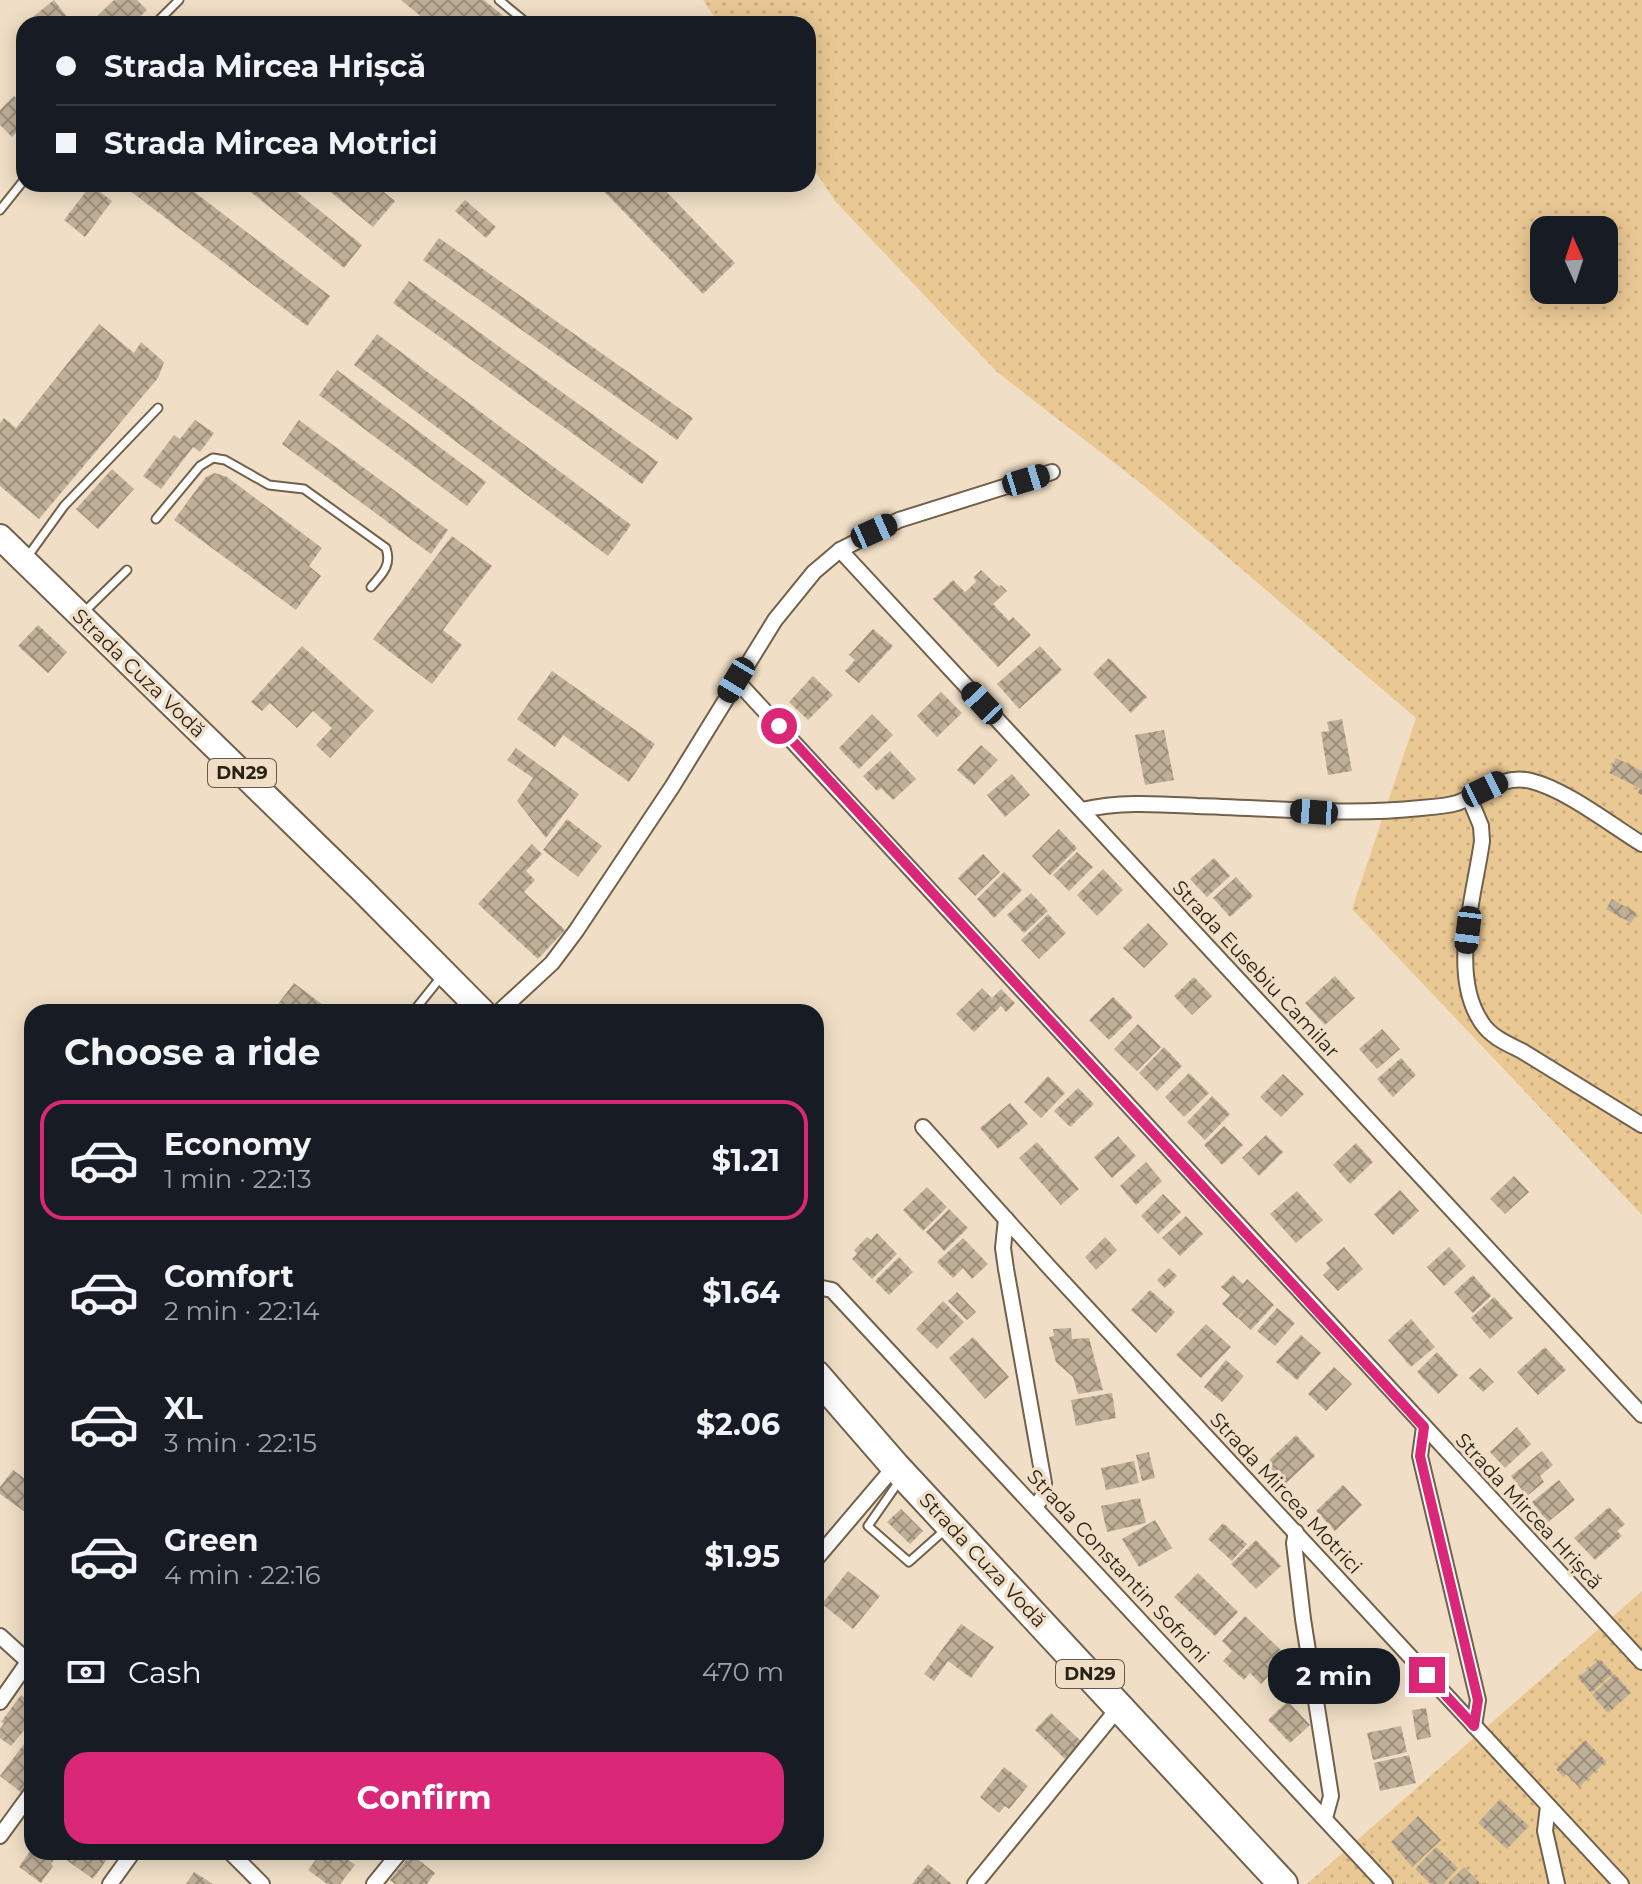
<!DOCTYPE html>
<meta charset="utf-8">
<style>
:root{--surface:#171b24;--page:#20242c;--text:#f1f3f6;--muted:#9ea1a6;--line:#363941;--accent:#db2777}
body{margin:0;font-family:Montserrat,sans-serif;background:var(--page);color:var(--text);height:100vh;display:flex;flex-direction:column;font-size:30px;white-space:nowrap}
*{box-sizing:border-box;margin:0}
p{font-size:26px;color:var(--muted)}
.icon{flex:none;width:44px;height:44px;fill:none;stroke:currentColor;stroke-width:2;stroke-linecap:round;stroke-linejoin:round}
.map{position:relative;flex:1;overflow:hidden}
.side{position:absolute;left:24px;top:1004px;width:800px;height:856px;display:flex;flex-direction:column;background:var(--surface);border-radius:24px;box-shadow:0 4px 20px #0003}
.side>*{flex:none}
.banner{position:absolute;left:16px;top:16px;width:800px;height:176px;border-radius:24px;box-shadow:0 4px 20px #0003;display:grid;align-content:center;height:176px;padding:0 40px;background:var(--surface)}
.needle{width:52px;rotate:357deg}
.fabs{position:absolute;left:1530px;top:216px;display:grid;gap:16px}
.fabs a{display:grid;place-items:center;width:88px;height:88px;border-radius:16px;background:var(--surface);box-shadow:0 4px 20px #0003;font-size:40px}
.end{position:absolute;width:36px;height:36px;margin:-18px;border:10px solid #db2777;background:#fff;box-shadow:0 0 0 4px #fff}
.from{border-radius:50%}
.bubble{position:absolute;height:56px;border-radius:24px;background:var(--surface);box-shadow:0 4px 20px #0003;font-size:26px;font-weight:700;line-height:56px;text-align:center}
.car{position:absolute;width:24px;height:48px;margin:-24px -12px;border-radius:10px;box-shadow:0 0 6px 2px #0007;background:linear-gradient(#222 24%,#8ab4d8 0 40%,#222 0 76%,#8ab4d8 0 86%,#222 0)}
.banner b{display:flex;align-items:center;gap:28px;height:76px;font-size:30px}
.banner b+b{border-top:2px solid var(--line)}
.banner i{width:20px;height:20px;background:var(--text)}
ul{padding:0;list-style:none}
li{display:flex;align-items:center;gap:24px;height:120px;margin:0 16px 12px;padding:0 24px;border:4px solid transparent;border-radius:24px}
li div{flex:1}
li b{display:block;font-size:30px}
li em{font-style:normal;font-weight:700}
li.active{border-color:var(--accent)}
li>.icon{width:72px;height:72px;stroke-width:1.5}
h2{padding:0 40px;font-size:36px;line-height:96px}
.pay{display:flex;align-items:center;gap:20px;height:88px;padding:0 40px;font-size:30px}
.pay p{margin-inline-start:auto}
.primary-button{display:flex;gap:16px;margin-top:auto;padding:16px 40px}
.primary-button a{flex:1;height:92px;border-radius:24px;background:var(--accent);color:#fff;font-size:32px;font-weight:700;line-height:92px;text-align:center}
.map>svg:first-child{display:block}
</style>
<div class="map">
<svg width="1642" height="1884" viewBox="0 0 1642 1884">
<defs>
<pattern id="grass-dots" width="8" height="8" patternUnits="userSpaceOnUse" patternTransform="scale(2)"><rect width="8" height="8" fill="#eac894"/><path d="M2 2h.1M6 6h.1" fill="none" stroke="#c9ac7f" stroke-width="1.8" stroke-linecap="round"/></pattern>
<pattern id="building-cross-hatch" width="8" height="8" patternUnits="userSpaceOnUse" patternTransform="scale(2)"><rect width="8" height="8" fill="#bfaf97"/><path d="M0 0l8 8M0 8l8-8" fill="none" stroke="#9b8e7a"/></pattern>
</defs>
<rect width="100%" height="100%" fill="#f0dfc6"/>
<g fill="url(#grass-dots)" fill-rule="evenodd">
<path d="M703,0H1642V1215L1352,909L1416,718L1143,485L997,372L835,201L808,160V24H719ZM1544,230H1604V290H1544Z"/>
<path d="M1642,1591V1884H1307Z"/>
</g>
<g fill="url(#building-cross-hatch)">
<path d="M54,0L70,21L66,24H24Z"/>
<path d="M114,0H137L147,10L132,24H89Z"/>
<path d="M401,0H484L513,24H430Z"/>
<path d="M14,96L24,106V125L12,137L0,125V110Z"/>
<path d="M121,184H184L330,296L307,326Z"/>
<path d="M241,184H287L362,245L344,268Z"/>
<path d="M321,184H374L395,201L373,227Z"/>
<path d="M597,184H659L735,263L703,294Z"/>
<path d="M91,185L112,201L85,237L64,220Z"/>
<path d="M465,200L496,227L486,238L455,211Z"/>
<path d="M439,238L693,418L677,440L423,260Z"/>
<path d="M409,281L658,462L642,484L393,303Z"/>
<path d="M99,324L134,353L141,342L164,362L158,378L39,519L0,486V423L4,418L16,428Z"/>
<path d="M377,334L631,525L608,556L354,365Z"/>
<path d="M337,370L486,482L467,506L319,395Z"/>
<path d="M195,420L214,433L200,452L193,447L161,489L143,476L174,435L180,439Z"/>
<path d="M299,420L448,530L431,554L282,444Z"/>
<path d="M112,469L134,489L98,529L76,509Z"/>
<path d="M215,473L227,477L322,548L309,566L321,576L296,610L174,520L206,477Z"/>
<path d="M452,536L492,566L443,630L462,645L432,684L373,639Z"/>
<path d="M981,570L999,587L1001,585L1007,591L993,604L1009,621L1013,617L1031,635L998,667L933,599L953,580L965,592L976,582L974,577Z"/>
<path d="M38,625L67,652L48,673L18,646Z"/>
<path d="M873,629L893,646L859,683L845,671L855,660L849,655Z"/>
<path d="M302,646L374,711L330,758L316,745L332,728L313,711L297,728L270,703L262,711L251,702Z"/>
<path d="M1040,646L1062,670L1019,709L997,684Z"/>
<path d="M1109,658L1147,697L1131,713L1093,674Z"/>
<path d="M552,671L655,744L629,782L563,735L555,747L517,719Z"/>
<path d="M813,676L833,695L808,720L789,702Z"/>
<path d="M941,692L962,713L937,737L917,716Z"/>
<path d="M872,714L893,735L859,769L839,748Z"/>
<path d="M1342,719L1352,771L1328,775L1321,732L1329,731L1327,722Z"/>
<path d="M1164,730L1174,780L1145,785L1135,735Z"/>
<path d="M981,745L998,760L974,785L957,770Z"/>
<path d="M516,748L579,794L546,838L517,801L533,778L507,760Z"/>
<path d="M890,751L916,779L893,800L881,788L877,791L863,776Z"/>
<path d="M1616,758L1642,771V795L1638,793L1640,788L1609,773Z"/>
<path d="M1012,774L1030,795L1005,817L987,795Z"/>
<path d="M567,819L602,846L578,877L543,850Z"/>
<path d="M1059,829L1077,848L1050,875L1032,856Z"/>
<path d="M532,844L542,854L526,871L535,880L524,892L565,930L538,959L478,904Z"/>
<path d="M1077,852L1093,867L1069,891L1053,875Z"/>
<path d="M983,854L1000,872L975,896L958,878Z"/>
<path d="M1214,858L1230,876L1207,897L1190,879Z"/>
<path d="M1103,869L1123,890L1097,916L1077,895Z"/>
<path d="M1004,872L1022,890L994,918L977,899Z"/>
<path d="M1236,877L1253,896L1230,917L1213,898Z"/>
<path d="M1031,893L1048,911L1024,933L1007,915Z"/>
<path d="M1612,899L1637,913L1631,923L1606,909Z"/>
<path d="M1048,914L1066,933L1039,959L1021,940Z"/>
<path d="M1148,923L1168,944L1144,968L1123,948Z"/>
<path d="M1335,976L1355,998L1325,1025L1305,1003Z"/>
<path d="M1194,977L1212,996L1192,1015L1174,996Z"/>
<path d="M294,983L323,1005L317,1012H272Z"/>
<path d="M982,988L992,998L1001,989L1015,1003L1006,1012L1001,1006L974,1032L956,1014Z"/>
<path d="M1113,997L1133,1017L1109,1040L1089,1020Z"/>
<path d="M1138,1024L1161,1047L1137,1071L1114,1049Z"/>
<path d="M1382,1029L1400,1049L1377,1069L1359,1049Z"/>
<path d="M1164,1047L1182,1066L1157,1091L1139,1073Z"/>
<path d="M1401,1058L1416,1075L1393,1097L1377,1079Z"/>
<path d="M1189,1073L1209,1093L1184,1117L1165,1097Z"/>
<path d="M1283,1074L1304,1094L1281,1117L1260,1097Z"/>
<path d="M1048,1076L1065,1093L1041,1118L1024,1102Z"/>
<path d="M1078,1088L1094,1104L1070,1127L1054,1111Z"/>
<path d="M1212,1096L1230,1114L1205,1140L1187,1122Z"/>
<path d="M1010,1103L1028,1124L998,1149L980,1128Z"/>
<path d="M1224,1126L1243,1145L1222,1165L1204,1145Z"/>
<path d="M1266,1135L1283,1152L1259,1176L1242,1158Z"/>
<path d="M1118,1136L1136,1156L1112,1178L1094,1157Z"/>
<path d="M1037,1142L1079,1189L1061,1205L1019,1158Z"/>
<path d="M1356,1143L1373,1162L1350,1184L1333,1165Z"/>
<path d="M1146,1162L1162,1181L1136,1205L1120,1186Z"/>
<path d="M1514,1176L1529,1192L1505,1214L1490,1199Z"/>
<path d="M927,1187L947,1207L923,1231L903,1210Z"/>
<path d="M1400,1190L1419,1211L1393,1235L1374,1214Z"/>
<path d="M1297,1191L1323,1220L1296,1243L1270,1214Z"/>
<path d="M1163,1194L1181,1212L1158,1234L1141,1216Z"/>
<path d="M949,1209L968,1228L944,1251L926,1232Z"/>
<path d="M1186,1216L1203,1234L1180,1256L1162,1238Z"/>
<path d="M877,1233L897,1254L872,1279L852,1259L857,1254L854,1250L867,1237L871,1240Z"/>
<path d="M1105,1237L1117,1250L1096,1270L1085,1257Z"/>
<path d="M963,1238L988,1264L972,1279L963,1268L953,1278L937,1262Z"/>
<path d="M1344,1247L1363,1269L1338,1291L1323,1275L1330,1268L1326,1263Z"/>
<path d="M1449,1247L1466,1266L1444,1286L1427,1267Z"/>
<path d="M899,1257L913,1272L889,1295L875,1281Z"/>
<path d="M1169,1268L1177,1276L1165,1288L1157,1280Z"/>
<path d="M1233,1275L1243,1284L1247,1279L1274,1305L1251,1330L1238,1318L1252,1302L1237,1318L1222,1304L1230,1295L1221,1287Z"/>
<path d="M1473,1275L1491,1296L1473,1313L1454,1292Z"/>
<path d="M1150,1290L1175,1312L1156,1333L1131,1310Z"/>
<path d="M957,1292L976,1312L967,1320L948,1301Z"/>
<path d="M1494,1297L1513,1318L1490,1339L1471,1318Z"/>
<path d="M943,1301L964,1322L937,1349L916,1329Z"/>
<path d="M1277,1308L1295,1323L1275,1346L1257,1331Z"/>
<path d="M1411,1319L1435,1347L1411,1367L1388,1340Z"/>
<path d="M1206,1324L1231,1347L1201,1378L1176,1355Z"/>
<path d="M1071,1328L1072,1339L1089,1338L1103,1390L1078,1394L1073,1377L1056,1362L1049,1337L1054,1336L1053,1329Z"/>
<path d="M1301,1335L1321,1353L1297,1380L1276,1362Z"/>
<path d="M973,1337L1009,1377L985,1399L949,1358Z"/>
<path d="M1545,1347L1566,1370L1538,1395L1517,1372Z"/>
<path d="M1437,1352L1458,1375L1438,1394L1417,1372Z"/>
<path d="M1226,1360L1244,1376L1222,1402L1204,1387Z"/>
<path d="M1334,1367L1352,1384L1326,1411L1308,1394Z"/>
<path d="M1480,1368L1494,1382L1483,1392L1469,1378Z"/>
<path d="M1112,1393L1116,1418L1076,1426L1071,1400Z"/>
<path d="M1517,1427L1531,1444L1505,1468L1490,1452Z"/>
<path d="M1296,1435L1315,1456L1285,1484L1266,1463Z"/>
<path d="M1542,1451L1553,1465L1540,1476L1544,1482L1527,1496L1511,1476Z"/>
<path d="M1149,1452L1155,1478L1142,1481L1136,1455Z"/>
<path d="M1134,1461L1139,1483L1106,1490L1101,1468Z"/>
<path d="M13,1470L32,1484V1517L0,1494V1487Z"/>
<path d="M1559,1480L1575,1500L1548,1522L1532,1502Z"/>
<path d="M1343,1485L1362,1505L1335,1531L1316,1511Z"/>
<path d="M1140,1498L1146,1523L1107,1532L1101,1506Z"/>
<path d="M1609,1507L1625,1524L1617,1531L1622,1536L1595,1560L1574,1538Z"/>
<path d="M901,1509L923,1531L910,1544L887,1522Z"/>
<path d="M1155,1520L1172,1548L1139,1567L1122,1539Z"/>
<path d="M1223,1523L1247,1544L1232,1561L1208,1539Z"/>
<path d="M1256,1540L1281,1566L1256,1589L1231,1564Z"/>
<path d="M848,1571L880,1596L853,1629L822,1604Z"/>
<path d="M1198,1573L1238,1612L1215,1636L1174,1597Z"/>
<path d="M1245,1616L1287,1656L1261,1684L1250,1673L1244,1680L1223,1661L1232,1651L1222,1641Z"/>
<path d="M961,1624L994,1647L971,1678L948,1661L934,1681L924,1674Z"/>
<path d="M1600,1659L1613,1673L1591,1693L1578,1678Z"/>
<path d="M1615,1674L1631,1693L1608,1713L1592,1695Z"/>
<path d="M21,1695L32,1703V1721L11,1746L0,1738V1729L4,1723L1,1722Z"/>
<path d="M1288,1701L1310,1725L1290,1743L1268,1720Z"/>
<path d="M1426,1708L1431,1737L1417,1740L1412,1710Z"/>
<path d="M1051,1713L1081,1741L1065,1759L1035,1730Z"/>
<path d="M1401,1726L1407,1752L1373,1760L1367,1733Z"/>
<path d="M27,1740L32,1744V1780L22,1793L0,1776Z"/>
<path d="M1585,1740L1606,1761L1579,1787L1566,1774L1563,1777L1556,1769Z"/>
<path d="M1409,1755L1416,1783L1380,1791L1374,1763Z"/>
<path d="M1004,1767L1028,1786L1009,1809L1005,1806L999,1813L980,1797Z"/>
<path d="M1500,1799L1529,1826L1507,1849L1478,1823Z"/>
<path d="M1418,1816L1441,1840L1412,1867L1391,1842Z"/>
<path d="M1436,1847L1458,1868L1443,1884H1431L1415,1869Z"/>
<path d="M32,1848V1852H49L56,1857L51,1864L53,1866L41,1883L19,1867Z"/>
<path d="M70,1852H112L93,1879L65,1859Z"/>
<path d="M322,1852H338L355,1865L340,1884H327L308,1870Z"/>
<path d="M411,1854L435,1873L427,1884H395L390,1880Z"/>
<path d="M928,1864L952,1884H912Z"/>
<path d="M1464,1867L1481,1884H1447Z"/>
<path d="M194,1872L213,1884H186Z"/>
</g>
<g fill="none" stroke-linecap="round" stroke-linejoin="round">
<g stroke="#70614b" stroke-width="11">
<g id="lane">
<path d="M499,0L528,24"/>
<path d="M155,24L179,0"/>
<path d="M0,210L24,180"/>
<path d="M156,519L200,466L213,458L225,460L269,485L304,489L386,548C392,566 382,574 371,587"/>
<path d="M28,556L64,506L158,408"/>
<path d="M83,613L127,570"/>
<path d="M413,1012L441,977"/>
<path d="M900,1480L868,1526L909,1562L946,1529"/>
</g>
</g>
<g stroke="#70614b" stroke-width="18">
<g id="street">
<path d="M840,550L1642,1415"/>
<path d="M736,680L1642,1662"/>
<path d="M1469,797L1481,826L1482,841C1475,894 1448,974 1482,1023C1491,1037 1508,1044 1522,1051L1642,1125"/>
<path d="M1082,810C1120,801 1159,804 1197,806C1272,808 1346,816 1421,808C1433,807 1447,806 1457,803C1482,794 1503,774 1531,781C1565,789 1611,825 1642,844"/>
<path d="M499,1012L552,963L576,931L672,787L775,620L814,572L840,550L899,520L1052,472"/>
<path d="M923,1127L1049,1267L1621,1884"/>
<path d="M1006,1219L1003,1248L1006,1269L1044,1483L1043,1496L1036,1506"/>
<path d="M816,1292L822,1288L832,1290L1385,1884"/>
<path d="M1424,1427L1420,1456L1478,1700L1474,1726"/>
<path d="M1296,1532L1294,1543L1303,1619L1331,1796L1325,1818"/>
<path d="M816,1559L895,1466"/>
<path d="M0,1636L32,1665"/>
<path d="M0,1702L28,1662"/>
<path d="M1548,1806L1545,1831L1557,1884"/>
<path d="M0,1836L32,1792"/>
<path d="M230,1852L262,1884"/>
<path d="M110,1884L133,1852"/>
<path d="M374,1884L400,1852"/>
<path d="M975,1884L1120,1706"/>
</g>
</g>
<g stroke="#70614b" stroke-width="28">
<path id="primary" d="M0,537L361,889L483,1012"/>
</g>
<g stroke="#70614b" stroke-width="32">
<path id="highway" d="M816,1375L895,1466L1283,1884"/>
</g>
<use href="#lane" stroke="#fff" stroke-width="7"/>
<use href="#street" stroke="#fff" stroke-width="14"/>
<use href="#primary" stroke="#fff" stroke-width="24"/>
<use href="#highway" stroke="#fff" stroke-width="28"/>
</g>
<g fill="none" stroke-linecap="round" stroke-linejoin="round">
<path stroke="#db2777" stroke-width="10" d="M779,726L1424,1427L1420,1456L1478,1700L1474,1726L1427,1675"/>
</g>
<g text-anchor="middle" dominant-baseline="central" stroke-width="7" stroke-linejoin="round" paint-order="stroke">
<g fill="#f0dfc6" stroke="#645b4d" stroke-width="2">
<rect x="208" y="759" width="68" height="28" rx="6"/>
<rect x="1056" y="1660" width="68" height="28" rx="6"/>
</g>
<g font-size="18" font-weight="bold" fill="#282219">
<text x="242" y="773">DN29</text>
<text x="1090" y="1674">DN29</text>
</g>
<g font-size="20" fill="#282219" stroke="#f0dfc6">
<text transform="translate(139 673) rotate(44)">Strada Cuza Vodă</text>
<text transform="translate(1256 969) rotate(47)">Strada Eusebiu Camilar</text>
<text transform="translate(1286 1493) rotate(47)">Strada Mircea Motrici</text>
<text transform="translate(1529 1511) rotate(47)">Strada Mircea Hrișcă</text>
<text transform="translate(983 1560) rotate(47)">Strada Cuza Vodă</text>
<text transform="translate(1118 1566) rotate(47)">Strada Constantin Sofroni</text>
</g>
</g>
</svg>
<div class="fabs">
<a><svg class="needle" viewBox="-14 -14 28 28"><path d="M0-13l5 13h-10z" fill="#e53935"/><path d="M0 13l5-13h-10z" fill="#9ea1a6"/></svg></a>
</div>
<i class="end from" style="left:779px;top:726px"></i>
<i class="end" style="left:1427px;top:1675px"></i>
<div class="bubble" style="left:1268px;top:1648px;width:132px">2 min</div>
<i class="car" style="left:1026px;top:480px;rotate:73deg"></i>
<i class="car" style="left:874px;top:531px;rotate:66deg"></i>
<i class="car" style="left:736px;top:680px;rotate:211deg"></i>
<i class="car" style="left:982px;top:703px;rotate:317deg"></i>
<i class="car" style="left:1485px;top:789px;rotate:64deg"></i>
<i class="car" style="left:1314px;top:812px;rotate:274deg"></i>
<i class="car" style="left:1468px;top:930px;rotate:187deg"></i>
<div class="banner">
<b><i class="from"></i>Strada Mircea Hrișcă</b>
<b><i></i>Strada Mircea Motrici</b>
</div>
<section class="side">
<h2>Choose a ride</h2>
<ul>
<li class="active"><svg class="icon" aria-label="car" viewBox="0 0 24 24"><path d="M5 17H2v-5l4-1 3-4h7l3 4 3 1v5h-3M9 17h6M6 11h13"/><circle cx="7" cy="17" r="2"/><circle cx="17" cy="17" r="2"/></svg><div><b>Economy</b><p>1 min · 22:13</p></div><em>$1.21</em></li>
<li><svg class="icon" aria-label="car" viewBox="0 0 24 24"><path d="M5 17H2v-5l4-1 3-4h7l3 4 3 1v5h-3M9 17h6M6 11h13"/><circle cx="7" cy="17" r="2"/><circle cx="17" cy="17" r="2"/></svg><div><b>Comfort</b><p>2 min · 22:14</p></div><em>$1.64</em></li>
<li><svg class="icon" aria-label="car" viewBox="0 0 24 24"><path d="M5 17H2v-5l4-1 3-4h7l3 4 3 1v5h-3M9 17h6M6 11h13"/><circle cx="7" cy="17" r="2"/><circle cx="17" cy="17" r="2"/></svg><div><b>XL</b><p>3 min · 22:15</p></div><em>$2.06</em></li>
<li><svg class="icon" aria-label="car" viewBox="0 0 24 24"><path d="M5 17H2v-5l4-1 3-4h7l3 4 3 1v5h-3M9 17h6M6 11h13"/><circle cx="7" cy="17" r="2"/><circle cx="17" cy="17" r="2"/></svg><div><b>Green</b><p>4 min · 22:16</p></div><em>$1.95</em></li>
</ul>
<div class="pay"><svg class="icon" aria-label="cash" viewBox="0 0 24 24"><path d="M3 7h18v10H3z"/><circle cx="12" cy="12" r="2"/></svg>Cash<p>470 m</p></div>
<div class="primary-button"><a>Confirm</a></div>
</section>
</div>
